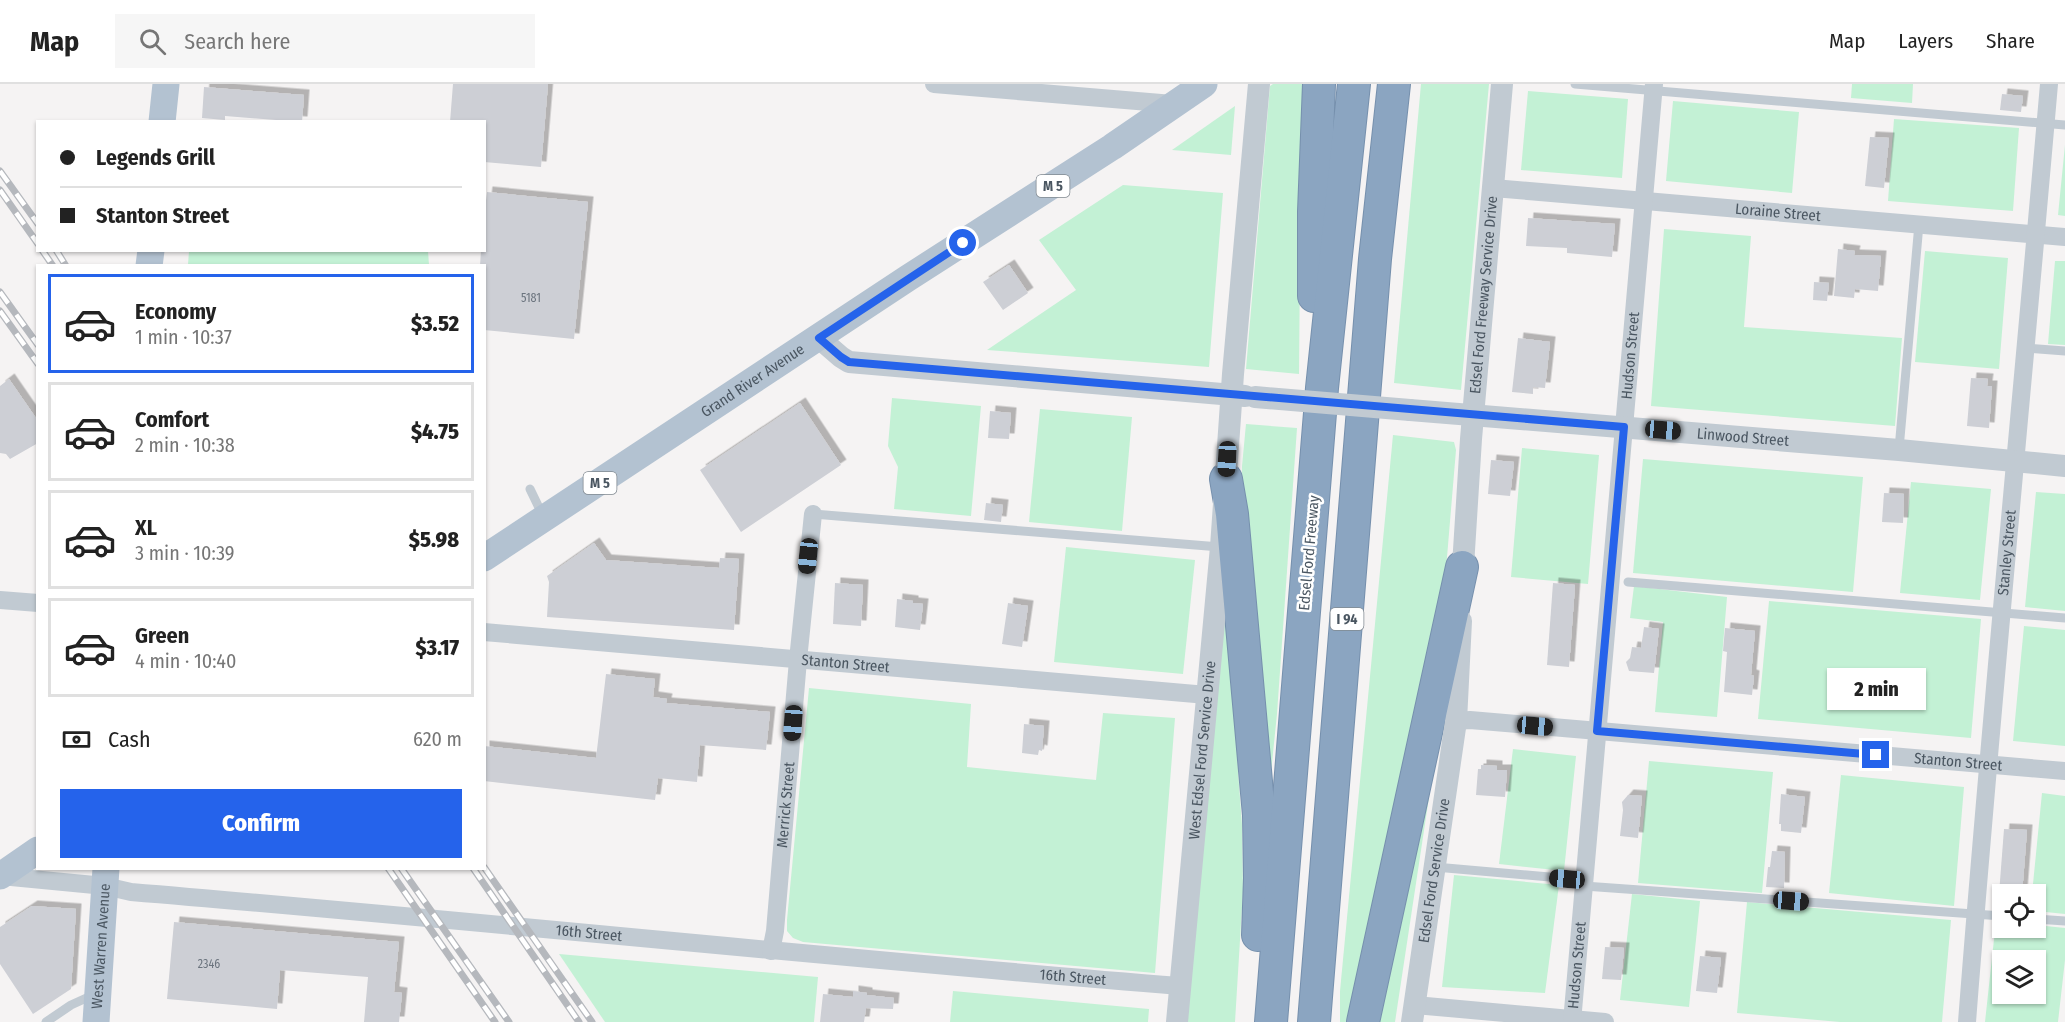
<!DOCTYPE html>
<meta charset="utf-8">
<style>
:root{--surface:#fff;--page:#f6f6f6;--text:#222;--muted:#767676;--line:#e0e0e0;--accent:#2563eb}
body{margin:0;font-family:"Fira Sans Condensed",sans-serif;background:var(--page);color:var(--text);height:100vh;display:flex;flex-direction:column;font-size:22px;white-space:nowrap}
*{box-sizing:border-box;margin:0}
p{font-size:20px;color:var(--muted)}
.icon{flex:none;width:33px;height:33px;fill:none;stroke:currentColor;stroke-width:2;stroke-linecap:round;stroke-linejoin:round}
.map{position:relative;flex:1;overflow:hidden}
.side{position:absolute;left:36px;top:180px;width:450px;height:606px;display:flex;flex-direction:column;background:var(--surface);border-radius:0px;box-shadow:0 2px 4px #0004}
.side>*{flex:none}
.banner{position:absolute;left:36px;top:36px;width:450px;height:132px;border-radius:0px;box-shadow:0 2px 4px #0004;display:grid;align-content:center;height:132px;padding:0 24px;background:var(--surface)}
.buttons{position:absolute;left:1992px;top:800px;display:grid;gap:12px}
.buttons a{display:grid;place-items:center;width:54px;height:54px;border-radius:0px;background:var(--surface);box-shadow:0 2px 4px #0004;font-size:30px}
.end{position:absolute;width:27px;height:27px;margin:-14px;border:8px solid #2563eb;background:#fff;box-shadow:0 0 0 3px #fff}
.from{border-radius:50%}
.bubble{position:absolute;height:42px;border-radius:0px;background:var(--surface);box-shadow:0 2px 4px #0004;font-size:20px;font-weight:800;line-height:42px;text-align:center}
.car{position:absolute;width:18px;height:36px;margin:-18px -9px;border-radius:8px;box-shadow:0 0 4px 2px #0007;background:linear-gradient(#222 24%,#8ab4d8 0 40%,#222 0 76%,#8ab4d8 0 86%,#222 0)}
.banner b{display:flex;align-items:center;gap:21px;height:57px;font-size:22px}
.banner b+b{border-top:2px solid var(--line)}
.banner i{width:15px;height:15px;background:var(--text)}
ul{padding:10px 0 0;list-style:none}
li{display:flex;align-items:center;gap:18px;height:99px;margin:0 12px 9px;padding:0 12px;border:3px solid var(--line);border-radius:0px}
li div{flex:1}
li b{display:block;font-size:22px}
li em{font-style:normal;font-weight:800}
li.current{border-color:var(--accent)}
li>.icon{width:54px;height:54px;stroke-width:1.5}
.pay{display:flex;align-items:center;gap:15px;height:66px;padding:0 24px;font-size:22px}
.pay p{margin-inline-start:auto}
.button{display:flex;gap:12px;margin-top:auto;padding:12px 24px}
.button a{flex:1;height:69px;border-radius:0px;background:var(--accent);color:#fff;font-size:24px;font-weight:800;line-height:69px;text-align:center}
header{display:flex;align-items:center;gap:36px;box-sizing:border-box;height:84px;padding:0 30px;background:var(--surface);border-bottom:2px solid var(--line)}
header strong{font-size:28px}
nav{display:flex;gap:33px;margin-inline-start:auto;font-size:21px}
.search{width:420px;height:54px;background:var(--page);display:flex;align-items:center;gap:15px;box-sizing:border-box;padding:0 21px;border-radius:0px;color:var(--muted);font-size:22px}
.map>svg:first-child{display:block}
</style>
<header>
<strong>Map</strong>
<div class="search"><svg class="icon" aria-label="search" viewBox="0 0 24 24"><circle cx="10" cy="10" r="6"/><path d="M15 15l6 6"/></svg>Search here</div>
<nav><a>Map</a><a>Layers</a><a>Share</a></nav>
</header>
<div class="map">
<svg width="2065" height="938" viewBox="0 0 2065 938">
<defs>
<filter id="shadow"><feDropShadow dx="5.5" dy="-5.5" stdDeviation="0" flood-color="#0004"/></filter>
</defs>
<rect width="100%" height="100%" fill="#f5f3f3"/>
<g fill="#c3f1d5" fill-rule="evenodd">
<path d="M1273,0H1308L1300,178L1299,290L1246,285L1270,2Z"/>
<path d="M1421,0H1489L1461,306L1394,299Z"/>
<path d="M1852,0H1913L1912,19L1851,14Z"/>
<path d="M1528,7L1628,15L1622,94L1521,86Z"/>
<path d="M1673,17L1799,28L1792,109L1666,97Z"/>
<path d="M1235,22L1231,71L1172,66Z"/>
<path d="M1894,35L2019,44L2013,127L1888,117Z"/>
<path d="M2065,61V132L2058,131Z"/>
<path d="M1123,101L1223,109L1209,283L987,266L1076,206L1039,156Z"/>
<path d="M1664,145L1751,152L1744,243L1902,254L1895,342L1651,322Z"/>
<path d="M189,167H428L429,181H188Z"/>
<path d="M1925,167L2008,174L1999,285L1915,278Z"/>
<path d="M2055,177H2065V261L2048,260Z"/>
<path d="M892,314L981,322L971,432L894,425L898,383L888,362Z"/>
<path d="M1040,325L1132,333L1122,447L1029,438Z"/>
<path d="M1246,340L1297,344L1277,630L1265,747L1241,438L1242,382Z"/>
<path d="M1393,351L1454,358L1456,366L1446,485L1352,938H1340V907Z"/>
<path d="M1522,364L1599,371L1588,500L1511,493Z"/>
<path d="M1643,375L1863,393L1853,508L1633,489Z"/>
<path d="M1911,398L1991,405L1980,516L1900,509Z"/>
<path d="M2036,408L2065,410V527L2025,523Z"/>
<path d="M1066,463L1195,476L1183,590L1054,578Z"/>
<path d="M1634,502L1727,513L1717,633L1655,628L1663,538L1630,534Z"/>
<path d="M1224,513L1237,627L1238,687L1242,741L1243,807L1235,938H1187Z"/>
<path d="M1769,517L1981,535L1971,654L1758,635Z"/>
<path d="M2024,542L2065,546V662L2013,657Z"/>
<path d="M809,604L971,620L967,683L1096,696L1103,629L1175,634L1155,889L803,858L793,854L787,847V836Z"/>
<path d="M1438,654L1395,938H1369Z"/>
<path d="M1513,665L1576,672L1564,787L1499,780Z"/>
<path d="M1649,677L1773,688L1762,809L1638,799Z"/>
<path d="M1841,691L1964,703L1954,822L1829,809Z"/>
<path d="M2042,709L2065,712V830L2036,827V810H2032Z"/>
<path d="M1454,791L1559,801L1545,909L1442,903Z"/>
<path d="M1632,810L1700,817L1689,923L1620,916Z"/>
<path d="M1747,818L1951,836L1942,938H1840L1737,929Z"/>
<path d="M1996,837H2002V843H2036V841L2065,844V876L2058,938H1985ZM2002,876H2036V909H2002Z"/>
<path d="M559,870L818,893L814,938H605Z"/>
<path d="M953,907L1149,925L1148,938H950Z"/>
</g>
<g fill="#cdcfd5" filter="url(#shadow)">
<path d="M453,0H548L541,83L484,78V38H450Z"/>
<path d="M204,3L304,11L302,38L225,32V36L202,34Z"/>
<path d="M2002,10L2023,12L2021,28L2000,26Z"/>
<path d="M1870,53L1889,54L1884,104L1865,102Z"/>
<path d="M487,108L588,118L574,255L484,246V182H480L481,166H484V134Z"/>
<path d="M1528,134L1615,140L1612,173L1567,169V164L1526,162Z"/>
<path d="M1838,165L1855,167L1854,171L1881,172L1878,207L1855,205L1854,214L1834,212Z"/>
<path d="M1009,181L1028,209L1003,226L983,198Z"/>
<path d="M1814,198L1829,199L1827,217L1813,216Z"/>
<path d="M1518,254L1550,258L1545,304L1533,303V310L1512,308Z"/>
<path d="M1971,294L1988,295L1987,302H1992L1989,344L1967,342Z"/>
<path d="M9,295L38,337V359L10,375L6,370L0,369V302Z"/>
<path d="M800,319L841,381L741,448L700,386Z"/>
<path d="M990,327L1011,329L1009,355L988,354Z"/>
<path d="M1491,376L1514,378L1510,412L1488,410Z"/>
<path d="M1884,409L1904,410L1903,439L1882,438Z"/>
<path d="M986,419L1003,421L1001,438L984,436Z"/>
<path d="M594,459L606,476L719,484L720,474L739,475L734,546L547,533L549,498L547,492Z"/>
<path d="M835,499L863,501L861,542L833,540Z"/>
<path d="M1553,499L1575,501L1569,583L1547,581Z"/>
<path d="M897,515L913,517V519L923,520L920,546L895,543Z"/>
<path d="M1008,519L1028,522L1022,563L1002,560Z"/>
<path d="M1644,543L1659,545L1654,589L1629,587L1626,578L1630,574L1632,563L1641,564Z"/>
<path d="M1725,544L1755,547L1751,591L1754,592L1752,611L1724,608L1727,568L1723,567Z"/>
<path d="M606,590L655,595L653,613L667,615L666,619L770,628L766,666L700,661L697,698L658,694L655,716L484,697V662L596,674Z"/>
<path d="M1024,640L1044,642L1042,667L1039,666L1038,671L1022,669Z"/>
<path d="M1481,681L1497,682V686H1507L1505,713L1476,711L1478,685H1481Z"/>
<path d="M1781,710L1805,713L1801,749L1781,747V740H1779Z"/>
<path d="M1628,711L1642,712L1638,754L1620,752L1623,726L1622,718Z"/>
<path d="M2004,745L2027,746L2022,810H1999Z"/>
<path d="M1772,767L1785,768L1784,804L1766,803L1768,783H1770Z"/>
<path d="M32,822L76,825L71,905L33,930L0,880V843Z"/>
<path d="M174,838L399,858L394,908L402,909L399,938H364L368,893L280,886L277,925L167,915Z"/>
<path d="M1605,863L1624,864L1621,896L1602,895Z"/>
<path d="M1700,872L1721,874L1717,909L1696,907Z"/>
<path d="M853,907L867,909V911L894,914L893,925L866,924L864,938H820L823,910L853,913Z"/>
</g>
<g fill="none" stroke-linecap="round" stroke-linejoin="round">
<g stroke="#7690ad" stroke-width="34">
<g id="motorway">
<path d="M1314,212V128L1319,0"/>
<path d="M1226,395L1232,430L1259,731L1260,794L1258,851"/>
<path d="M1271,938L1322,304L1354,0"/>
<path d="M1314,938L1375,175L1394,0"/>
<path d="M1363,938L1462,483"/>
</g>
</g>
<g stroke="#c1cad2" stroke-width="9">
<path d="M1575,0L2065,41"/>
<path d="M2025,264L2065,267"/>
<path d="M1899,365L1919,140"/>
<path d="M530,405L543,432"/>
<path d="M813,430L1220,463"/>
<path d="M1628,498L2065,534"/>
<path d="M1435,783L1584,796"/>
<path d="M1584,802L2002,832"/>
<path d="M2036,835L2065,837"/>
<path d="M46,938L71,921L93,911"/>
</g>
<g stroke="#c1cad2" stroke-width="18">
<path d="M934,0L1173,20"/>
<path id="s1" d="M1493,104L2065,153"/>
<path d="M0,516L38,519"/>
<path id="s2" d="M484,548L1207,611"/>
<path id="s3" d="M1456,637L1470,636L2065,687"/>
<path id="s4" d="M0,792L105,802L131,808C481,837 830,874 1180,902"/>
<path id="s5" d="M771,867L775,847L798,576L813,430"/>
<path d="M1415,921L1605,938"/>
<path id="s6" d="M1572,938L1654,0"/>
<path id="s7" d="M1967,938C1991,625 2022,313 2049,0"/>
</g>
<g stroke="#c1cad2" stroke-width="22">
<path d="M819,254L841,273L849,278L1245,312"/>
<path id="s8" d="M1410,326L1899,366L2065,382"/>
<path id="s9" d="M1462,498L1471,355L1502,0"/>
<path id="s10" d="M1177,938L1221,463L1233,290L1259,0"/>
<path id="s11" d="M1412,938L1456,637L1461,537"/>
</g>
<g stroke="#b3c2d1" stroke-width="27">
<path d="M162,38L166,0"/>
<path d="M149,182L151,166"/>
<path id="s12" d="M484,474L908,194L1112,63L1204,0"/>
<path d="M0,792L38,766"/>
<path id="s13" d="M96,938L106,784"/>
</g>
<use href="#motorway" stroke="#8ba5c1" stroke-width="32"/>
<g stroke="#b5b8bd" stroke-width="7">
<g id="rail">
<path d="M0,87L38,140"/>
<path d="M0,106L38,160"/>
<path d="M42,166L53,182"/>
<path d="M56,166L66,182"/>
<path d="M0,208L38,261"/>
<path d="M0,227L38,280"/>
<path d="M484,783L592,938"/>
<path d="M388,784L495,938"/>
<path d="M401,784L509,938"/>
<path d="M473,784L579,938"/>
</g>
</g>
<use href="#rail" stroke="#fff" stroke-width="4.5" stroke-dasharray="14" stroke-linecap="butt"/>
<path stroke="#c1cad2" stroke-width="22" d="M1255,313L1410,326"/>
</g>
<g fill="none" stroke-linecap="round" stroke-linejoin="round">
<path stroke="#2563eb" stroke-width="8" d="M963,159L819,254L841,273L849,278L1624,343L1597,647L1876,671"/>
</g>
<g text-anchor="middle" dominant-baseline="central" stroke-width="5" stroke-linejoin="round" paint-order="stroke">
<g font-size="12" fill="#6b747e">
<text x="531" y="214">5181</text>
<text x="209" y="880">2346</text>
</g>
<g fill="#fff" stroke="#808990" stroke-width="1.5">
<rect x="1036.5" y="91" width="33" height="22" rx="4.5"/>
<rect x="583.5" y="388" width="33" height="22" rx="4.5"/>
<rect x="1330.5" y="524" width="33" height="22" rx="4.5"/>
</g>
<g font-size="14" font-weight="bold" fill="#4a5661">
<text x="1053" y="102">M 5</text>
<text x="600" y="399">M 5</text>
<text x="1347" y="535">I 94</text>
</g>
<g font-size="15" fill="#4a5661" stroke="#fff">
<text stroke="none"><textPath href="#s1" startOffset="286">Loraine Street</textPath></text>
<text stroke="none"><textPath href="#s9" startOffset="288">Edsel Ford Freeway Service Drive</textPath></text>
<text stroke="none"><textPath href="#s6" startOffset="669">Hudson Street</textPath></text>
<text stroke="none"><textPath href="#s12" startOffset="322">Grand River Avenue</textPath></text>
<text stroke="none"><textPath href="#s8" startOffset="334">Linwood Street</textPath></text>
<text transform="translate(1309 469) rotate(-85)">Edsel Ford Freeway</text>
<text stroke="none"><textPath href="#s7" startOffset="471">Stanley Street</textPath></text>
<text stroke="none"><textPath href="#s2" startOffset="363">Stanton Street</textPath></text>
<text stroke="none"><textPath href="#s10" startOffset="273">West Edsel Ford Service Drive</textPath></text>
<text stroke="none"><textPath href="#s3" startOffset="504">Stanton Street</textPath></text>
<text stroke="none"><textPath href="#s5" startOffset="147">Merrick Street</textPath></text>
<text stroke="none"><textPath href="#s11" startOffset="153">Edsel Ford Service Drive</textPath></text>
<text stroke="none"><textPath href="#s4" startOffset="592">16th Street</textPath></text>
<text stroke="none"><textPath href="#s13" startOffset="76">West Warren Avenue</textPath></text>
<text stroke="none"><textPath href="#s6" startOffset="57">Hudson Street</textPath></text>
<text stroke="none"><textPath href="#s4" startOffset="1078">16th Street</textPath></text>
</g>
</g>
</svg>
<div class="buttons">
<a><svg class="icon" aria-label="locate" viewBox="0 0 24 24"><circle cx="12" cy="12" r="6"/><path d="M12 2v4M12 18v4M2 12h4M18 12h4"/></svg></a>
<a><svg class="icon" aria-label="layers" viewBox="0 0 24 24"><path d="M12 4l9 5-9 5-9-5zM3 14l9 5 9-5"/></svg></a>
</div>
<i class="end from" style="left:963px;top:159px"></i>
<i class="end" style="left:1876px;top:671px"></i>
<div class="bubble" style="left:1827px;top:584px;width:99px">2 min</div>
<i class="car" style="left:1663px;top:346px;rotate:95deg"></i>
<i class="car" style="left:1227px;top:375px;rotate:183deg"></i>
<i class="car" style="left:808px;top:472px;rotate:186deg"></i>
<i class="car" style="left:793px;top:639px;rotate:184deg"></i>
<i class="car" style="left:1535px;top:642px;rotate:95deg"></i>
<i class="car" style="left:1567px;top:795px;rotate:275deg"></i>
<i class="car" style="left:1791px;top:817px;rotate:94deg"></i>
<div class="banner">
<b><i class="from"></i>Legends Grill</b>
<b><i></i>Stanton Street</b>
</div>
<section class="side">
<ul>
<li class="current"><svg class="icon" aria-label="car" viewBox="0 0 24 24"><path d="M5 17H2v-5l4-1 3-4h7l3 4 3 1v5h-3M9 17h6M6 11h13"/><circle cx="7" cy="17" r="2"/><circle cx="17" cy="17" r="2"/></svg><div><b>Economy</b><p>1 min · 10:37</p></div><em>$3.52</em></li>
<li><svg class="icon" aria-label="car" viewBox="0 0 24 24"><path d="M5 17H2v-5l4-1 3-4h7l3 4 3 1v5h-3M9 17h6M6 11h13"/><circle cx="7" cy="17" r="2"/><circle cx="17" cy="17" r="2"/></svg><div><b>Comfort</b><p>2 min · 10:38</p></div><em>$4.75</em></li>
<li><svg class="icon" aria-label="car" viewBox="0 0 24 24"><path d="M5 17H2v-5l4-1 3-4h7l3 4 3 1v5h-3M9 17h6M6 11h13"/><circle cx="7" cy="17" r="2"/><circle cx="17" cy="17" r="2"/></svg><div><b>XL</b><p>3 min · 10:39</p></div><em>$5.98</em></li>
<li><svg class="icon" aria-label="car" viewBox="0 0 24 24"><path d="M5 17H2v-5l4-1 3-4h7l3 4 3 1v5h-3M9 17h6M6 11h13"/><circle cx="7" cy="17" r="2"/><circle cx="17" cy="17" r="2"/></svg><div><b>Green</b><p>4 min · 10:40</p></div><em>$3.17</em></li>
</ul>
<div class="pay"><svg class="icon" aria-label="cash" viewBox="0 0 24 24"><path d="M3 7h18v10H3z"/><circle cx="12" cy="12" r="2"/></svg>Cash<p>620 m</p></div>
<div class="button"><a>Confirm</a></div>
</section>
</div>
